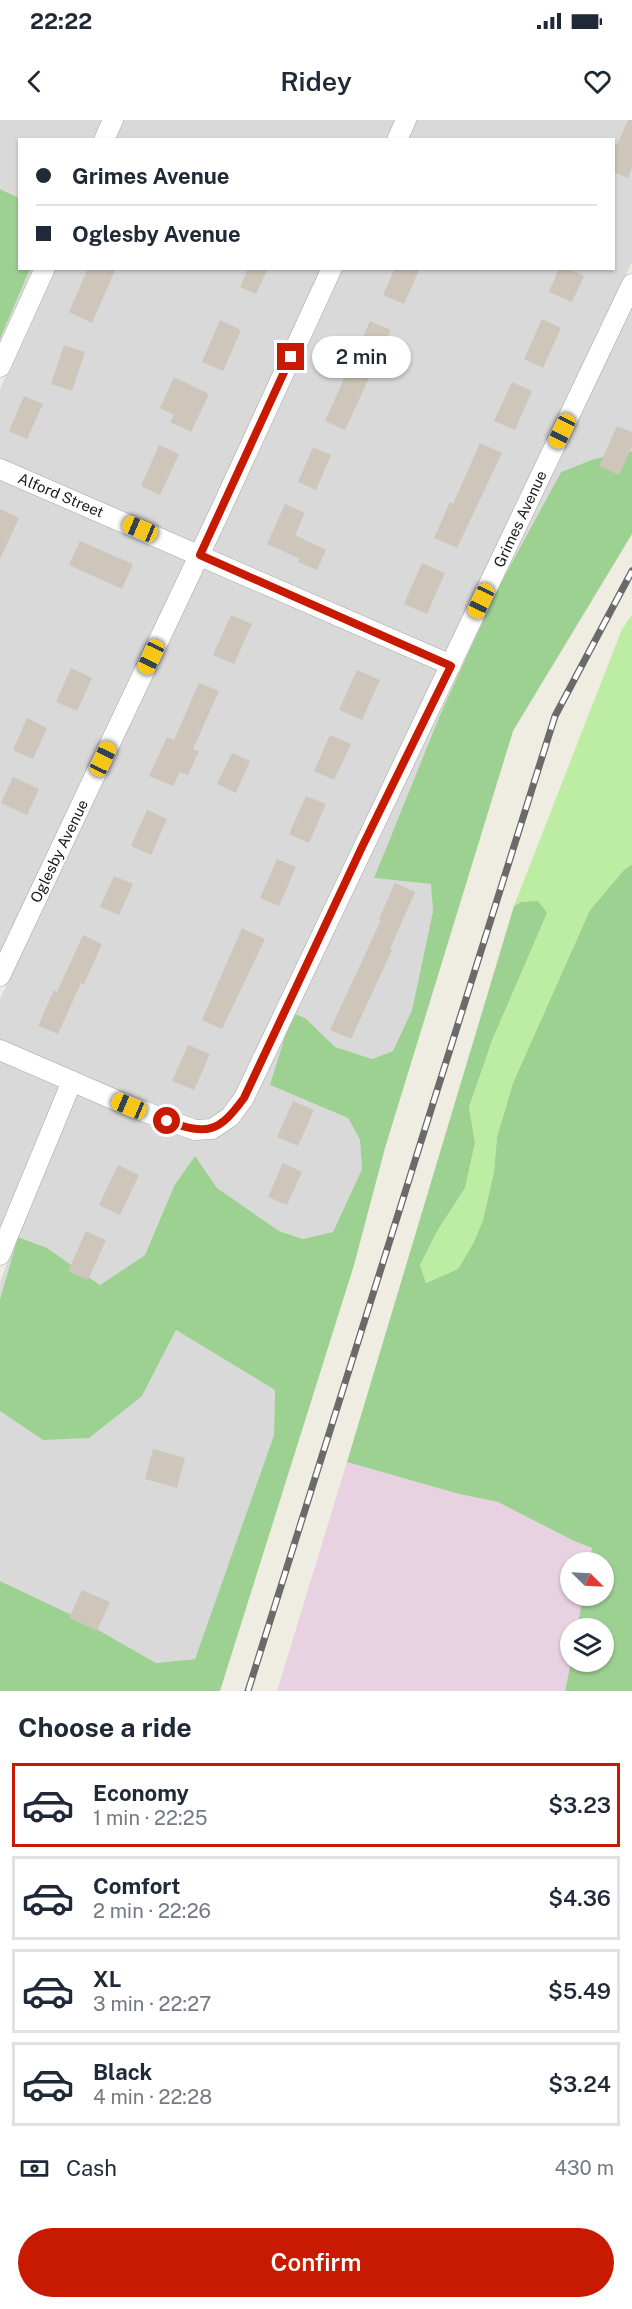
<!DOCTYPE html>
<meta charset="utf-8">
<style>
:root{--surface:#fff;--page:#f2f2f3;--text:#1f2937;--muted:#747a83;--line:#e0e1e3;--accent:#c81a00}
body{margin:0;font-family:"Public Sans",sans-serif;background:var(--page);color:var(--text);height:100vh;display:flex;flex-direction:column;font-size:22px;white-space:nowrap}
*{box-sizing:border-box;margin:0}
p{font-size:20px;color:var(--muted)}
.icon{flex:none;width:33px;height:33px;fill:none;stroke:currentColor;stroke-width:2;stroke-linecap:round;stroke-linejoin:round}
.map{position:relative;height:1571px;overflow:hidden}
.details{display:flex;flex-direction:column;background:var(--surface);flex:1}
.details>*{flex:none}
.guide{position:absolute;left:18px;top:18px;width:597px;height:132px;border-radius:0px;box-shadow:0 2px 4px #0004;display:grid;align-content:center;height:132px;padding:0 18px;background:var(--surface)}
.needle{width:39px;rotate:114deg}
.controls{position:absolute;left:560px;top:1432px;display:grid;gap:12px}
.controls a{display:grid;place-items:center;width:54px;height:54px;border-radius:50%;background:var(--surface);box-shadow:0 2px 4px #0004;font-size:30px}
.end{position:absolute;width:27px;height:27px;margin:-14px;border:8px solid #c81a00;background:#fff;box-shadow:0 0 0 3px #fff}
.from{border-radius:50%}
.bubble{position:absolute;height:42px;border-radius:21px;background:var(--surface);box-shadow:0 2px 4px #0004;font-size:20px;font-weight:600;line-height:42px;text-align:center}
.car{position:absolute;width:18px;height:36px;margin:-18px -9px;border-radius:8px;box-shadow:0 0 4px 2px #0007;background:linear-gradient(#f5c518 24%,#345 0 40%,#f5c518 0 76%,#345 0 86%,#f5c518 0)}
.guide b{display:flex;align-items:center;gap:21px;height:57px;font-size:22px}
.guide b+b{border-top:2px solid var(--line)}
.guide i{width:15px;height:15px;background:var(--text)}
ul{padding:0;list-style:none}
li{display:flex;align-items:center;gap:18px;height:84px;margin:0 12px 9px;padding:0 6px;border:3px solid var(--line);border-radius:0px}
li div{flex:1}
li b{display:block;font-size:22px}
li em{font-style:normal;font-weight:600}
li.active{border-color:var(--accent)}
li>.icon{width:54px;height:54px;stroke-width:1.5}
h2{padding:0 18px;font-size:27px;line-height:72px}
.pay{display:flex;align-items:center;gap:15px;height:66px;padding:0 18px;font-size:22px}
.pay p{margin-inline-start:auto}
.action{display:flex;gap:12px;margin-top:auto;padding:12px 18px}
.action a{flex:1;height:69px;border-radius:36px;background:var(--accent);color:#fff;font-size:24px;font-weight:600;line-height:69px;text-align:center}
.status{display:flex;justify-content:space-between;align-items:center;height:42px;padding:0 30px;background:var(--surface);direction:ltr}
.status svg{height:16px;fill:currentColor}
header{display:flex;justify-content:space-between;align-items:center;height:78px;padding:0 18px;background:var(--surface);font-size:27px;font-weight:600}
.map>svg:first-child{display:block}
</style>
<div class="status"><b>22:22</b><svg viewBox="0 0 49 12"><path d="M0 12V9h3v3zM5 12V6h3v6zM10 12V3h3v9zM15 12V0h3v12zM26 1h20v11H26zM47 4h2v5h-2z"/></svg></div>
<header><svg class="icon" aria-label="back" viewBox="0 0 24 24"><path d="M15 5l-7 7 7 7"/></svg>Ridey<svg class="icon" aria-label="heart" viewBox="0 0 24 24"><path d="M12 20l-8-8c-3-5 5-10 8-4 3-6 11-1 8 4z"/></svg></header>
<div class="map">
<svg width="632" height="1571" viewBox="0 0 632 1571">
<rect width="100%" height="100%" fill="#efece1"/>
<g fill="#dad9d9">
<path d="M0,0H102L93,19L20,20L19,78L0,69Z"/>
<path d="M123,0H396L386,19L114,20Z"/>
<path d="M417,0H632V142L446,534L212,431L343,149L614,148V20L407,19Z"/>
<path d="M30,149H34L0,224V219Z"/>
<path d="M55,149H322L194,423L0,340V269Z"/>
<path d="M632,187V331L594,339L561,352L497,470L440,595L374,758L432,764L433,791L412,890L393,931L372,939L334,927L305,899L295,894Z"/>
<path d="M0,358L187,438L0,834Z"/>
<path d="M205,446L438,549L354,723L236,973L223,991L208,1001L195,1002L132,979L0,921V879Z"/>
<path d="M286,913L270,965L348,998L360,1020L362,1049L333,1112L303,1119L279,1111L217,1068L174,1066L145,1135L100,1165L47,1128L10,1144L0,1179V1163L7,1143L77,973L184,1016L252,983Z"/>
<path d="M0,939L60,965L0,1110Z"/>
<path d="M176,1210L275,1270L274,1315L195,1539L156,1543L74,1496L0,1461V1291L43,1320L142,1276Z"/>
</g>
<path fill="#e8d2e1" d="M347,1342L459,1374L498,1382L572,1420L592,1428L589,1443H570V1476H583L577,1509H570L571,1542L565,1571H277Z"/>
<path fill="#bdeda2" d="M632,495V744L624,750L590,790L513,963L497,1017L494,1052L483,1100L474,1122L458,1149L426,1163L420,1145L436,1113L465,1068L475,1023L469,987L493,918L521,782L514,786L622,509Z"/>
<g fill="#9dd192">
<path d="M0,69L19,78L20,148L30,149L0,219Z"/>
<path d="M632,331V414L513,611L385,1028L354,1145L220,1571H0V1461L74,1496L156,1543L195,1539L274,1315L275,1270L176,1210L142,1276L89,1318L43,1320L0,1291V1179L18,1117L47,1128L100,1165L145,1135L174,1066L195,1036L217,1068L279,1111L303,1119L333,1112L362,1049L360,1020L348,998L270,965L286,913L295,894L305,898L335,927L372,939L393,931L412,890L433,791L431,764L374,758L440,595L497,470L561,352L594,339Z"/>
<path d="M632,744V1571H565L571,1542H603V1509H577L583,1476H603V1443H589L592,1428L572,1420L498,1382L459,1374L347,1342L514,786L521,782L538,781L547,793L493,918L469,987L475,1023L465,1068L436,1113L420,1145L426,1163L458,1149L474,1122L483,1100L494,1052L497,1017L513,963L590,790L624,750Z"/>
</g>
<g fill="#cec6ba">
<path d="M628,0H632V48L628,58L614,52V23L617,25Z"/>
<path d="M88,148H116L92,203L69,192Z"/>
<path d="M248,148H268L256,174L240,167Z"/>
<path d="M395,148H420L404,184L383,175Z"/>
<path d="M559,148H568L584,156L572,182L549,172Z"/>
<path d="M542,199L561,208L543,248L524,239Z"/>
<path d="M220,200L241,210L223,251L202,242Z"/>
<path d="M370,201L391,210L345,310L325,301Z"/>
<path d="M64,225L85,232L72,271L51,264Z"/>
<path d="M174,257L209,274L191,312L170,302L174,295L160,288Z"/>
<path d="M512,262L532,271L515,310L494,301Z"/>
<path d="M24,276L43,284L27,319L9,311Z"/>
<path d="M617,306L632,312V327L619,355L599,346Z"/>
<path d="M480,323L502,333L457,428L434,418L450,382L453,384Z"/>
<path d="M159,325L179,334L160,375L141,366Z"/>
<path d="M313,327L331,335L316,370L298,362Z"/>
<path d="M285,384L305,393L295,415L326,430L317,450L298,442L300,439L267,424Z"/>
<path d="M0,389L19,398L0,439Z"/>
<path d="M80,421L133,444L122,469L69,445Z"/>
<path d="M422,443L445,453L427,494L404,484Z"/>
<path d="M231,495L252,504L234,544L213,535Z"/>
<path d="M71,548L92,558L77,591L56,582Z"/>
<path d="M357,550L380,560L362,600L339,590Z"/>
<path d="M199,563L219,571L193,629L199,631L188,655L180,652L173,666L149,656L167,617L174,620Z"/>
<path d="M27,598L47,608L33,639L13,630Z"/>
<path d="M330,615L351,624L334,660L314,651Z"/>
<path d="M232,633L250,641L236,673L217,664Z"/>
<path d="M13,657L39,669L27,695L1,683Z"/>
<path d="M306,676L326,684L309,723L289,714Z"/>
<path d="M147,690L167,699L151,735L131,726Z"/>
<path d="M277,739L296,747L279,786L260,778Z"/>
<path d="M114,756L133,764L119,795L100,787Z"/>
<path d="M395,763L415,772L390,829L392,830L351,919L330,910L381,800L379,799Z"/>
<path d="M242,808L265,819L222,909L202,900Z"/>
<path d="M83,815L102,824L84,864L81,863L58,914L38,906L54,870L57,872Z"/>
<path d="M188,925L210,934L194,970L172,961Z"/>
<path d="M293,981L314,990L298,1026L277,1017Z"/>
<path d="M283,1043L302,1052L287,1085L268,1077Z"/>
<path d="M118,1045L139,1055L120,1095L99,1085Z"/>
<path d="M86,1111L106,1120L88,1160L68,1151Z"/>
<path d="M153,1329L185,1338L177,1368L145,1359Z"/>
<path d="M82,1470L110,1482L97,1511L69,1498Z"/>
</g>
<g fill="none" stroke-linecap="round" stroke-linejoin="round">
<g stroke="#a3a3a3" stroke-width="21">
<g id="street">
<path d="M104,20L113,0"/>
<path d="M397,20L406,0"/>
<path d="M0,247L45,148"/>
<path d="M0,349L451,545"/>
<path d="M0,856L222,387L332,148"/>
<path d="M0,930L129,986L195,1010L212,1009L230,997L244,978L632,164"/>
<path d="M0,1135L72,961"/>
</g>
</g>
<use href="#street" stroke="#fff" stroke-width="20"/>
<g stroke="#6a6a6a" stroke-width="7">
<path id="rail" d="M248,1571L555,596L632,451"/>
</g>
<use href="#rail" stroke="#fff" stroke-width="4.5" stroke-dasharray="14" stroke-linecap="butt"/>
</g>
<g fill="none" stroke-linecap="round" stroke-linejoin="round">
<path stroke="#c81a00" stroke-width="8" d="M167,1001C208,1016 219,1012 244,978L362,727L451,546L200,435L291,237"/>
</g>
<g text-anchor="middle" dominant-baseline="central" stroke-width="4.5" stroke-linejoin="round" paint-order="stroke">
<g font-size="15" fill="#1c1c1c" stroke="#fff">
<text transform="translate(61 375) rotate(23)">Alford Street</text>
<text transform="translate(520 399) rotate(-65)">Grimes Avenue</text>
<text transform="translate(59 731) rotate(-64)">Oglesby Avenue</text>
</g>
</g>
</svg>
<div class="controls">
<a><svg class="needle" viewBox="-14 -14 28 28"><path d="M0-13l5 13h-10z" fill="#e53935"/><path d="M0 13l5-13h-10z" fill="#747a83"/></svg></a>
<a><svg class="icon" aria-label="layers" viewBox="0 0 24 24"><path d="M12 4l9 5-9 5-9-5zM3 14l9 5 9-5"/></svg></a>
</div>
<i class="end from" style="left:167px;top:1001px"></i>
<i class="end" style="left:291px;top:237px"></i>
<div class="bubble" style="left:312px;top:216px;width:99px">2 min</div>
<i class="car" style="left:562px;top:311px;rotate:206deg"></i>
<i class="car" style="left:140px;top:409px;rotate:293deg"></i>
<i class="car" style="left:481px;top:481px;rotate:205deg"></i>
<i class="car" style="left:151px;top:537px;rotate:205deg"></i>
<i class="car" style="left:103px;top:639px;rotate:25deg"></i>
<i class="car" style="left:129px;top:986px;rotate:293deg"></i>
<div class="guide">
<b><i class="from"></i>Grimes Avenue</b>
<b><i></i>Oglesby Avenue</b>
</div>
</div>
<section class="details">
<h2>Choose a ride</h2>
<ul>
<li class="active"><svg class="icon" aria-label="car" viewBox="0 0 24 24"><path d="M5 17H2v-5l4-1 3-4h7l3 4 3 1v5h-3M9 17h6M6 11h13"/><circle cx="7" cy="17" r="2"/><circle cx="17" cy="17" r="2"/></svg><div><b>Economy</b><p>1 min · 22:25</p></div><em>$3.23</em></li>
<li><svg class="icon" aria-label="car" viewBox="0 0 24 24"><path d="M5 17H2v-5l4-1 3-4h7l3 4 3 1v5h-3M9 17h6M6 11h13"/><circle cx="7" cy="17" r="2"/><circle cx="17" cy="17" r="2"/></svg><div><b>Comfort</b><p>2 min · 22:26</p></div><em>$4.36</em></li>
<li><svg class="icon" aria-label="car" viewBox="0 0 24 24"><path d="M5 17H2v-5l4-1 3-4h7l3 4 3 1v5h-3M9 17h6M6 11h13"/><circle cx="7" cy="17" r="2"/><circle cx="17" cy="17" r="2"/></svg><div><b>XL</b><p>3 min · 22:27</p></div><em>$5.49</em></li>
<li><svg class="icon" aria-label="car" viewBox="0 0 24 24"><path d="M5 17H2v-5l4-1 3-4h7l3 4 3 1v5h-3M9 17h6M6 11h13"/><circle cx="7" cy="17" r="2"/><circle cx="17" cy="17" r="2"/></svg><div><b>Black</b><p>4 min · 22:28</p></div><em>$3.24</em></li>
</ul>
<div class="pay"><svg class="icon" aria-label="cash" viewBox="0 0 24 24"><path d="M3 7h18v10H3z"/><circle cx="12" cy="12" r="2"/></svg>Cash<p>430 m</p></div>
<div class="action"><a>Confirm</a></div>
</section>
